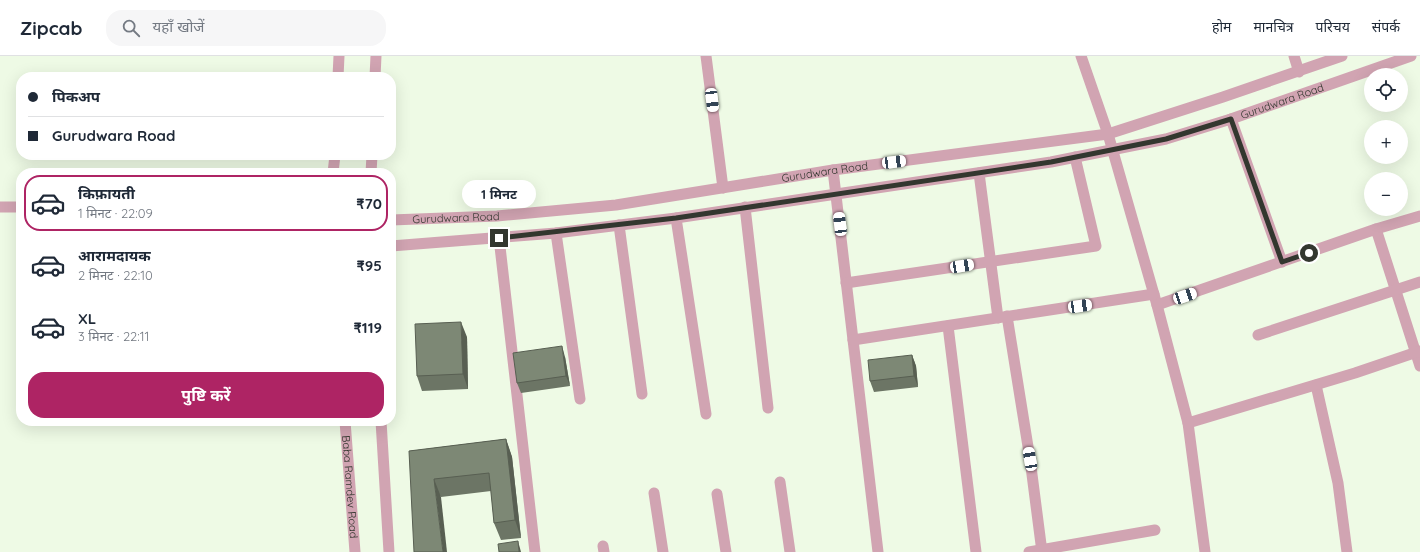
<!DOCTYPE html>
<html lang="hi">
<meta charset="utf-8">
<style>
:root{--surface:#fff;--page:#f6f6f7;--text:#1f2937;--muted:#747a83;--line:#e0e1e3;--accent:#ae2464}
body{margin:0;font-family:Quicksand,"Noto Sans Devanagari",sans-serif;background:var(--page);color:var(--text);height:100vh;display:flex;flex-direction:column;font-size:15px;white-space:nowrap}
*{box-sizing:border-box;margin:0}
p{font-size:13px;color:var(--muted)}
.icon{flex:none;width:22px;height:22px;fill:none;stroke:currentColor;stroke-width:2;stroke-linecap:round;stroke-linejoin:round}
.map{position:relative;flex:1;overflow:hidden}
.side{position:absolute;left:16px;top:112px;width:380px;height:258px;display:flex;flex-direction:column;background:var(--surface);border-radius:16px;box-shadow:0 4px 16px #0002}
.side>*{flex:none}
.top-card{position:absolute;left:16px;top:16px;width:380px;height:88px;border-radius:16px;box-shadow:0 4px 16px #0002;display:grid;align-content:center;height:88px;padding:0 12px;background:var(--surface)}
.controls{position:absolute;left:1364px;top:12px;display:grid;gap:8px}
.controls a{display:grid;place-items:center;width:44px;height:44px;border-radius:50%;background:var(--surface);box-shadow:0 4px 16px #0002;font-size:20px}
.end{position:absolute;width:18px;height:18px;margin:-9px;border:5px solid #33372f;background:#fff;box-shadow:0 0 0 2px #fff}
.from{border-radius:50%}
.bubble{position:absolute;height:28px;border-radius:14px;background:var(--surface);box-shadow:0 4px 16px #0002;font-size:13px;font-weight:700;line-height:28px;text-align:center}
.car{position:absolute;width:12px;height:24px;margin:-12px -6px;border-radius:5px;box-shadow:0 0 3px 1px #0007;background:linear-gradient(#fff 24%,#345 0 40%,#fff 0 76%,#345 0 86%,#fff 0)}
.top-card b{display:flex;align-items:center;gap:14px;height:38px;font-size:15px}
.top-card b+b{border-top:1px solid var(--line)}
.top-card i{width:10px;height:10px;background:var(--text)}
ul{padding:7px 0 0;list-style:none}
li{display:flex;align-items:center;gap:12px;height:56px;margin:0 8px 6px;padding:0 4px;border:2px solid transparent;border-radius:16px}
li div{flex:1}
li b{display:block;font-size:15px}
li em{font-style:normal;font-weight:700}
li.active{border-color:var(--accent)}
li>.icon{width:36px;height:36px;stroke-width:1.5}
.cta{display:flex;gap:8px;margin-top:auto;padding:8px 12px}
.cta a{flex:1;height:46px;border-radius:16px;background:var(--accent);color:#fff;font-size:16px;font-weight:700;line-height:46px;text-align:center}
header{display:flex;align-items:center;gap:24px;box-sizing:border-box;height:56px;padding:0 20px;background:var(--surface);border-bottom:1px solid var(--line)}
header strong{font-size:19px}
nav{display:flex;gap:22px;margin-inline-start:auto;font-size:14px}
.search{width:280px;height:36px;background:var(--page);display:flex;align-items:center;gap:10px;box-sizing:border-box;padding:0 14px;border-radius:16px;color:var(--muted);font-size:15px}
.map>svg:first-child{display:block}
</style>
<header>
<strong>Zipcab</strong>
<div class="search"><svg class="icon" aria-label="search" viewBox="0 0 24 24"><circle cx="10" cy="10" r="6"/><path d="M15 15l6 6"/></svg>यहाँ खोजें</div>
<nav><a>होम</a><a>मानचित्र</a><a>परिचय</a><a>संपर्क</a></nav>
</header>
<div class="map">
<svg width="1420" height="496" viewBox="0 0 1420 496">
<rect width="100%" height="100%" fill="#eefae5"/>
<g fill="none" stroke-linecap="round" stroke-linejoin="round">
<g stroke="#d1a4b2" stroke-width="11">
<path d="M706,0L723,132"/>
<path d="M1081,0L1108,78L1157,249L1188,367L1205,496"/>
<path d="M1294,0L1299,16"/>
<path d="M1231,63L1282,206"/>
<path d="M833,114L878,496"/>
<path d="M979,117L998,262"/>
<path d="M0,151H21"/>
<path d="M745,151L768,352"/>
<path d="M676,162L706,358"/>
<path d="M619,169L642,338"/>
<path d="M1376,173L1420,160"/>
<path d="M556,177L580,343"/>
<path d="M499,182L535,496"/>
<path d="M846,227L1096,190L1075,101"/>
<path d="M1157,249L1376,173L1420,310"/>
<path d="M1007,260L1030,403L1042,496"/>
<path d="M948,270L976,496"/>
<path d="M1258,279L1420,226"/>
<path d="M853,284L1154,238"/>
<path d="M1316,329L1338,427L1347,496"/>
<path d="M1188,367L1355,317L1420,295"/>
<path d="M780,426L790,496"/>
<path d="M654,437L663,496"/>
<path d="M717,438L726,496"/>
<path d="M603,490L604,496"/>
<path d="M1029,496L1155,474"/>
</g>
<g stroke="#d1a4b2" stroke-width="11">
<path d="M338,21L339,0"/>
<path d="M375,21L376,0"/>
<path d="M333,117L335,99"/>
<path d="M371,117L372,99"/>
<path id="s1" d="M391,164L497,160L616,149L833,114L1108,78L1223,41L1342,0"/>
<path id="s2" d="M391,190L556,177L676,162L1051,106L1166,83L1231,63L1411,0"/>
<path id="s3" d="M345,365L355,496"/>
<path d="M381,365L389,496"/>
</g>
</g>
<g fill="#6c7565">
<path d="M467,281L468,333L422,335L417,320Z"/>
<path d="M912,299L916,310L918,331L874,336L870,325Z"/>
<path d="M565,301L570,330L521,337L517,327Z"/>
<path d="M506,383L512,401L521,482L501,484L494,467L491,435L441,441L409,395Z"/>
</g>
<g fill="#585f52">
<path d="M461,266L467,281L468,333L463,318Z"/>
<path d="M562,290L565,301L570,330L566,320Z"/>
<path d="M912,299L916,310L918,331L914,320Z"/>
<path d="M506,383L512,401L521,482L515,464Z"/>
<path d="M434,423L441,441L447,496H443Z"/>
<path d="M518,485L521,496H519Z"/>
</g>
<g fill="#7d8875" stroke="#585f52">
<path d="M461,266L463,318L417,320L415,268Z"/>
<path d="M562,290L566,320L517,327L513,297Z"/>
<path d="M912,299L914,320L870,325L868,304Z"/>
<path d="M506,383L515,464L494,467L489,417L434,423L443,496H414L409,395Z"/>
<path d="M518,485L519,496H499L498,488Z"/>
</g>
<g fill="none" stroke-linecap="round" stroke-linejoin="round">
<path stroke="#33372f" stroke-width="5" d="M499,182L676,162L1051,106L1166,83L1231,63L1282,206L1309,197"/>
</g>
<g text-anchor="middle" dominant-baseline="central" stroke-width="3.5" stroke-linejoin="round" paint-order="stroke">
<g font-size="11" fill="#33372f" stroke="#eefae5">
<text stroke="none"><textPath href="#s2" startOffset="905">Gurudwara Road</textPath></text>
<text stroke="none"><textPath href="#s1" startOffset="437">Gurudwara Road</textPath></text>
<text stroke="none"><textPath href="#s1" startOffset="65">Gurudwara Road</textPath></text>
<text stroke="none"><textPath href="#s3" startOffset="66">Baba Ramdev Road</textPath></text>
</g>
</g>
</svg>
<div class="controls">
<a><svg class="icon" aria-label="locate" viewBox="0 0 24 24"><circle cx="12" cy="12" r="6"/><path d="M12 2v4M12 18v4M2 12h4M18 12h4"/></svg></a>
<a>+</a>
<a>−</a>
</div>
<i class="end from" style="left:1309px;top:197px"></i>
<i class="end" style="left:499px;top:182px"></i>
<div class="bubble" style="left:462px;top:124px;width:74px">1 मिनट</div>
<i class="car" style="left:712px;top:44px;rotate:173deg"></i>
<i class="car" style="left:894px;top:106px;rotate:83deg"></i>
<i class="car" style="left:840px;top:168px;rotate:353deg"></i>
<i class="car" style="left:962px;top:210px;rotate:81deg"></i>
<i class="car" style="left:1185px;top:240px;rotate:71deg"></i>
<i class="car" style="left:1080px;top:250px;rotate:82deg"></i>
<i class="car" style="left:1030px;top:403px;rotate:350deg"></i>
<div class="top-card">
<b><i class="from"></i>पिकअप</b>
<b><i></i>Gurudwara Road</b>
</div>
<section class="side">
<ul>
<li class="active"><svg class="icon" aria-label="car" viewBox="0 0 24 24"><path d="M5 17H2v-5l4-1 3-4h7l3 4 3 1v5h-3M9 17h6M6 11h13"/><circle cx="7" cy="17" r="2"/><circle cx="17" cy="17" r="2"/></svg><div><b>किफ़ायती</b><p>1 मिनट · 22:09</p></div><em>₹70</em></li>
<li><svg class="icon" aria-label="car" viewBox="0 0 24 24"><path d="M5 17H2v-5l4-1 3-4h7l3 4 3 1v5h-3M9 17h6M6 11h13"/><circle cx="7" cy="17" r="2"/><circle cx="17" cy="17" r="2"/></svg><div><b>आरामदायक</b><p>2 मिनट · 22:10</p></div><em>₹95</em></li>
<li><svg class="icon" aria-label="car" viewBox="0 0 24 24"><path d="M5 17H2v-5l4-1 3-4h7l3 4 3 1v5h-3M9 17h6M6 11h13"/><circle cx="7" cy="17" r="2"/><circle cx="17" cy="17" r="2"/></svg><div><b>XL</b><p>3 मिनट · 22:11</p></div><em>₹119</em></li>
</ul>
<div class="cta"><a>पुष्टि करें</a></div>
</section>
</div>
